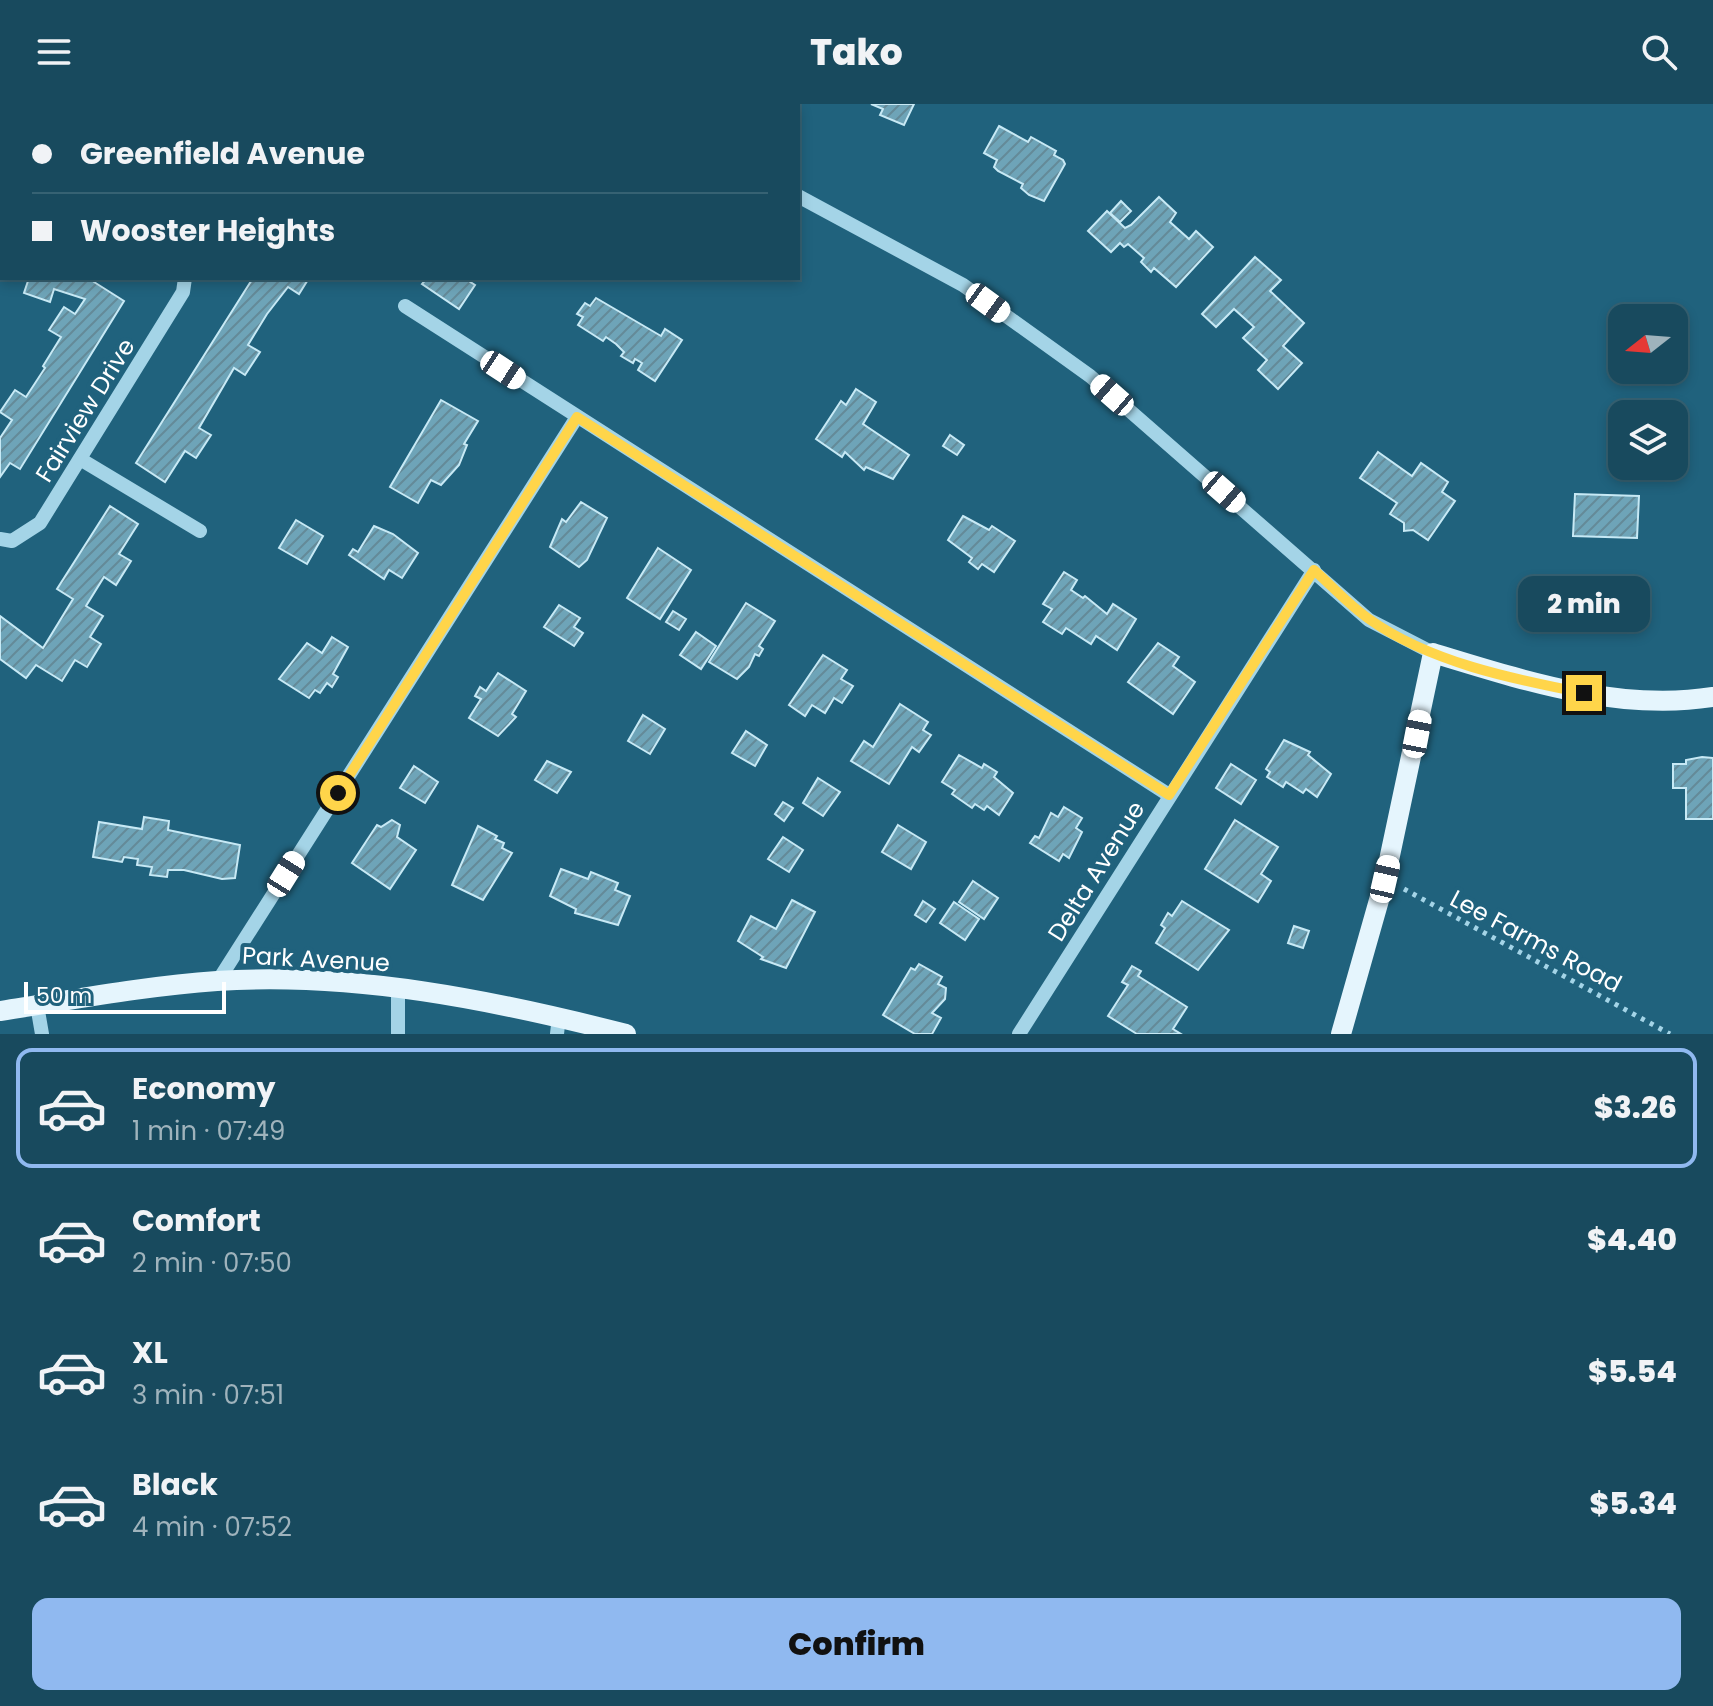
<!DOCTYPE html>
<meta charset="utf-8">
<style>
:root{--surface:#184a5e;--page:#255467;--text:#f1f3f6;--muted:#9fb3bc;--line:#366273;--accent:#90b9f0}
body{margin:0;font-family:Poppins,sans-serif;background:var(--page);color:var(--text);height:100vh;display:flex;flex-direction:column;font-size:30px;white-space:nowrap}
*{box-sizing:border-box;margin:0}
p{font-size:26px;color:var(--muted)}
.icon{flex:none;width:44px;height:44px;fill:none;stroke:currentColor;stroke-width:2;stroke-linecap:round;stroke-linejoin:round}
.map{position:relative;height:930px;overflow:hidden}
.drawer{display:flex;flex-direction:column;background:var(--surface);flex:1}
.drawer>*{flex:none}
.hud{position:absolute;left:0px;top:0px;width:800px;height:176px;box-shadow:0 4px 12px #0003,0 0 0 2px var(--line);display:grid;align-content:center;height:176px;padding:0 32px;background:var(--surface)}
.needle{width:52px;rotate:253deg}
.buttons{position:absolute;left:1608px;top:200px;display:grid;gap:16px}
.buttons a{display:grid;place-items:center;width:80px;height:80px;border-radius:16px;background:var(--surface);box-shadow:0 4px 12px #0003,0 0 0 2px var(--line);font-size:40px}
.scale{position:absolute;left:24px;bottom:20px;width:202px;box-sizing:border-box;padding-left:8px;border:4px solid #fff;border-top:0;font-size:22px;line-height:28px;white-space:nowrap;color:#fff;-webkit-text-stroke:6px #20627d;paint-order:stroke}
.end{position:absolute;width:36px;height:36px;margin:-18px;border:10px solid #ffd54a;background:#111;box-shadow:0 0 0 4px #111}
.from{border-radius:50%}
.bubble{position:absolute;height:56px;border-radius:16px;background:var(--surface);box-shadow:0 4px 12px #0003,0 0 0 2px var(--line);font-size:26px;font-weight:800;line-height:56px;text-align:center}
.car{position:absolute;width:24px;height:48px;margin:-24px -12px;border-radius:10px;box-shadow:0 0 6px 2px #0007;background:linear-gradient(#fff 24%,#345 0 40%,#fff 0 76%,#345 0 86%,#fff 0)}
.hud b{display:flex;align-items:center;gap:28px;height:76px;font-size:30px}
.hud b+b{border-top:2px solid var(--line)}
.hud i{width:20px;height:20px;background:var(--text)}
ul{padding:14px 0 0;list-style:none}
li{display:flex;align-items:center;gap:24px;height:120px;margin:0 16px 12px;padding:0 16px;border:4px solid transparent;border-radius:16px}
li div{flex:1}
li b{display:block;font-size:30px}
li em{font-style:normal;font-weight:800}
li.on{border-color:var(--accent)}
li>.icon{width:72px;height:72px;stroke-width:1.5}
.cta{display:flex;gap:16px;margin-top:auto;padding:16px 32px}
.cta a{flex:1;height:92px;border-radius:16px;background:var(--accent);color:#111;font-size:32px;font-weight:800;line-height:92px;text-align:center}
header{display:flex;justify-content:space-between;align-items:center;height:104px;padding:0 32px;background:var(--surface);font-size:36px;font-weight:800}
.map>svg:first-child{display:block}
</style>
<header><svg class="icon" aria-label="menu" viewBox="0 0 24 24"><path d="M4 6h16M4 12h16M4 18h16"/></svg>Tako<svg class="icon" aria-label="search" viewBox="0 0 24 24"><circle cx="10" cy="10" r="6"/><path d="M15 15l6 6"/></svg></header>
<div class="map">
<svg width="1713" height="930" viewBox="0 0 1713 930">
<defs>
<pattern id="building-hatch" width="6" height="6" patternUnits="userSpaceOnUse" patternTransform="scale(2)"><rect width="6" height="6" fill="#6ea4b8"/><path d="M-1 1l2-2M0 6l6-6M5 7l2-2" fill="none" stroke="#648a98"/></pattern>
</defs>
<rect width="100%" height="100%" fill="#20627d"/>
<g fill="url(#building-hatch)" stroke="#c7e9f5" stroke-width="2">
<path d="M871,0H914L904,21L880,11L883,5Z"/>
<path d="M999,22L1028,38L1031,33L1056,47L1054,51L1063,56L1065,60L1044,97L1029,91L1021,84L1023,80L998,67L994,63L997,56L984,49Z"/>
<path d="M1159,93L1176,109L1170,118L1189,135L1196,127L1213,143L1176,183L1154,164L1151,168L1141,158L1144,154L1128,140L1124,143L1120,139L1111,148L1088,127L1107,107L1125,124L1131,121Z"/>
<path d="M1121,97L1131,107L1120,118L1110,109Z"/>
<path d="M1255,153L1281,176L1270,187L1304,219L1283,242L1302,259L1278,285L1258,266L1267,256L1243,234L1254,223L1234,205L1216,223L1202,210Z"/>
<path d="M19,174H96L94,178L124,197L20,365L10,359L0,373V334L12,316L0,308L15,286L26,293L45,264L43,262L61,233L49,226L64,203L75,210L85,195L54,185L50,198L24,189L28,177Z"/>
<path d="M253,174H309L299,190L288,183L267,210L248,241L260,248L245,271L234,264L199,324L211,331L196,354L185,347L165,378L136,359Z"/>
<path d="M427,174H464L475,181L459,205L422,180Z"/>
<path d="M596,194L661,232L665,225L682,236L655,277L638,266L642,259L635,255L633,259L621,252L624,248L616,240L606,233L603,237L578,221L583,213L577,210L585,199L590,202Z"/>
<path d="M856,285L876,298L863,320L909,351L893,375L866,363L864,366L845,348L842,353L816,335L841,297L846,301Z"/>
<path d="M441,296L478,317L464,340L467,341L459,361L441,381L431,376L418,399L390,383Z"/>
<path d="M950,331L964,341L957,351L943,342Z"/>
<path d="M1378,348L1412,372L1421,359L1448,378L1442,388L1455,397L1428,436L1413,426L1404,427V419L1390,410L1397,399L1360,374Z"/>
<path d="M1575,390L1639,392L1637,434L1573,432Z"/>
<path d="M581,398L607,414L587,456L579,463L550,443L562,415L566,418Z"/>
<path d="M110,402L138,420L119,450L131,457L116,481L104,473L86,502L103,512L90,533L101,540L87,563L75,556L62,577L36,561L26,574L0,555V512L43,544L73,495L57,485Z"/>
<path d="M963,412L989,426L992,422L1015,437L994,468L982,460L978,465L969,458L972,454L948,436Z"/>
<path d="M296,416L323,432L307,460L279,444Z"/>
<path d="M374,422L393,430L418,449L402,474L389,466L384,475L349,451L353,445L358,448Z"/>
<path d="M658,444L691,466L660,515L627,494Z"/>
<path d="M1064,468L1077,476L1071,486L1083,494L1085,492L1107,510L1113,500L1136,515L1117,546L1096,532L1091,540L1066,524L1062,530L1043,518L1052,505L1043,500Z"/>
<path d="M746,499L775,517L759,542L763,545L759,552L755,550L749,563L737,575L709,558Z"/>
<path d="M559,501L580,514L574,523L583,529L574,542L544,523Z"/>
<path d="M673,507L686,515L679,526L666,518Z"/>
<path d="M696,528L716,542L701,565L680,551Z"/>
<path d="M332,533L348,543L333,570L338,573L332,583L327,579L320,589L315,586L309,594L279,575L307,539L322,549Z"/>
<path d="M1158,539L1179,553L1173,562L1195,578L1173,610L1128,578Z"/>
<path d="M823,551L847,566L841,575L853,582L842,599L834,594L825,609L812,601L805,612L789,601Z"/>
<path d="M498,569L526,587L512,610L516,613L498,632L469,614L481,595L475,592L480,583L486,587Z"/>
<path d="M900,600L928,618L923,626L931,631L919,648L912,643L889,680L851,657L864,637L873,643Z"/>
<path d="M643,611L665,625L650,650L628,637Z"/>
<path d="M746,627L767,641L755,662L732,649Z"/>
<path d="M1284,636L1310,648L1308,651L1331,670L1317,693L1306,685L1303,689L1286,678L1283,683L1267,673L1270,668L1266,665Z"/>
<path d="M959,651L982,664L984,660L997,668L994,673L1013,689L999,711L987,702L984,706L975,700L972,704L952,690L955,686L942,678Z"/>
<path d="M1702,653L1713,654V715H1686V684H1673V660H1686V656Z"/>
<path d="M547,657L571,668L557,689L535,676Z"/>
<path d="M1231,660L1256,676L1241,700L1216,684Z"/>
<path d="M414,662L438,678L425,699L400,684Z"/>
<path d="M818,674L840,688L823,712L803,699Z"/>
<path d="M783,698L793,704L784,717L775,710Z"/>
<path d="M1064,703L1082,714L1076,724L1082,728L1069,754L1063,750L1059,757L1030,739L1035,732L1039,734L1051,709L1058,713Z"/>
<path d="M144,713L169,717L168,726L240,741L235,774L222,775L184,766H168L167,773L150,771L152,763L137,761L138,755L124,753L122,758L93,753L99,718L142,725Z"/>
<path d="M392,716L400,721L397,733L416,746L390,785L352,759L377,721L381,723Z"/>
<path d="M1235,716L1278,743L1261,770L1271,777L1258,798L1205,765Z"/>
<path d="M898,721L926,738L911,765L882,748Z"/>
<path d="M478,722L497,732L495,735L504,739L502,744L512,749L483,796L452,781Z"/>
<path d="M783,733L803,746L789,768L768,755Z"/>
<path d="M561,765L588,775L591,768L618,779L615,786L630,792L618,821L575,809L576,805L550,792Z"/>
<path d="M973,777L998,794L984,815L959,798Z"/>
<path d="M792,796L815,808L786,864L761,855L763,853L738,837L751,812L776,825Z"/>
<path d="M923,797L935,805L926,818L915,811Z"/>
<path d="M1182,797L1229,826L1198,866L1156,839L1165,824L1161,821L1168,809L1172,812Z"/>
<path d="M954,798L979,815L965,836L940,819Z"/>
<path d="M1294,822L1309,827L1303,844L1288,839Z"/>
<path d="M919,860L942,873L938,880L946,884L945,895L932,909L941,914L932,930H915L883,911L911,864L915,866Z"/>
<path d="M1132,862L1141,867L1138,872L1187,903L1173,925L1181,930H1137L1108,912L1128,881L1122,878Z"/>
</g>
<g fill="none" stroke-linecap="round" stroke-linejoin="round">
<path stroke="#a4d4e7" stroke-width="5" stroke-dasharray="4 6" stroke-linecap="butt" d="M1404,785L1670,930"/>
<g stroke="#a4d4e7" stroke-width="14">
<path d="M627,0L631,2"/>
<path d="M641,2L644,0"/>
<path d="M0,80L2,81"/>
<path d="M798,92L963,181L1090,272L1369,516L1433,549"/>
<path d="M405,202L1169,691"/>
<path d="M80,355L200,427"/>
<path d="M0,435L12,437L40,419L183,188L185,174"/>
<path d="M218,877L577,313"/>
<path d="M398,884V930"/>
<path d="M37,901L42,930"/>
<path d="M557,930L559,912"/>
<path d="M1019,930L1314,466"/>
</g>
<g stroke="#e5f5fd" stroke-width="20">
<path d="M0,907C72,896 145,882 217,877C355,868 493,896 626,930"/>
<path d="M1341,930L1385,775L1433,549C1522,576 1618,608 1713,593"/>
</g>
</g>
<g fill="none" stroke-linecap="round" stroke-linejoin="round">
<path stroke="#ffd54a" stroke-width="10" d="M338,689L577,313L1169,691L1314,466C1332,482 1349,501 1369,515C1429,558 1512,575 1584,589"/>
</g>
<g text-anchor="middle" dominant-baseline="central" stroke-width="8" stroke-linejoin="round" paint-order="stroke">
<g font-size="24" fill="#fff" stroke="#20627d">
<text transform="translate(85 306) rotate(-58)">Fairview Drive</text>
<text transform="translate(1096 767) rotate(-58)">Delta Avenue</text>
<text transform="translate(1536 837) rotate(28)">Lee Farms Road</text>
<text transform="translate(316 855) rotate(3)">Park Avenue</text>
</g>
</g>
</svg>
<div class="buttons">
<a><svg class="needle" viewBox="-14 -14 28 28"><path d="M0-13l5 13h-10z" fill="#e53935"/><path d="M0 13l5-13h-10z" fill="#9fb3bc"/></svg></a>
<a><svg class="icon" aria-label="layers" viewBox="0 0 24 24"><path d="M12 4l9 5-9 5-9-5zM3 14l9 5 9-5"/></svg></a>
</div>
<div class="scale">50 m</div>
<i class="end from" style="left:338px;top:689px"></i>
<i class="end" style="left:1584px;top:589px"></i>
<div class="bubble" style="left:1518px;top:472px;width:132px">2 min</div>
<i class="car" style="left:988px;top:199px;rotate:126deg"></i>
<i class="car" style="left:503px;top:266px;rotate:123deg"></i>
<i class="car" style="left:1112px;top:291px;rotate:311deg"></i>
<i class="car" style="left:1224px;top:388px;rotate:131deg"></i>
<i class="car" style="left:1417px;top:630px;rotate:11deg"></i>
<i class="car" style="left:286px;top:770px;rotate:32deg"></i>
<i class="car" style="left:1385px;top:775px;rotate:13deg"></i>
<div class="hud">
<b><i class="from"></i>Greenfield Avenue</b>
<b><i></i>Wooster Heights</b>
</div>
</div>
<section class="drawer">
<ul>
<li class="on"><svg class="icon" aria-label="car" viewBox="0 0 24 24"><path d="M5 17H2v-5l4-1 3-4h7l3 4 3 1v5h-3M9 17h6M6 11h13"/><circle cx="7" cy="17" r="2"/><circle cx="17" cy="17" r="2"/></svg><div><b>Economy</b><p>1 min · 07:49</p></div><em>$3.26</em></li>
<li><svg class="icon" aria-label="car" viewBox="0 0 24 24"><path d="M5 17H2v-5l4-1 3-4h7l3 4 3 1v5h-3M9 17h6M6 11h13"/><circle cx="7" cy="17" r="2"/><circle cx="17" cy="17" r="2"/></svg><div><b>Comfort</b><p>2 min · 07:50</p></div><em>$4.40</em></li>
<li><svg class="icon" aria-label="car" viewBox="0 0 24 24"><path d="M5 17H2v-5l4-1 3-4h7l3 4 3 1v5h-3M9 17h6M6 11h13"/><circle cx="7" cy="17" r="2"/><circle cx="17" cy="17" r="2"/></svg><div><b>XL</b><p>3 min · 07:51</p></div><em>$5.54</em></li>
<li><svg class="icon" aria-label="car" viewBox="0 0 24 24"><path d="M5 17H2v-5l4-1 3-4h7l3 4 3 1v5h-3M9 17h6M6 11h13"/><circle cx="7" cy="17" r="2"/><circle cx="17" cy="17" r="2"/></svg><div><b>Black</b><p>4 min · 07:52</p></div><em>$5.34</em></li>
</ul>
<div class="cta"><a>Confirm</a></div>
</section>
